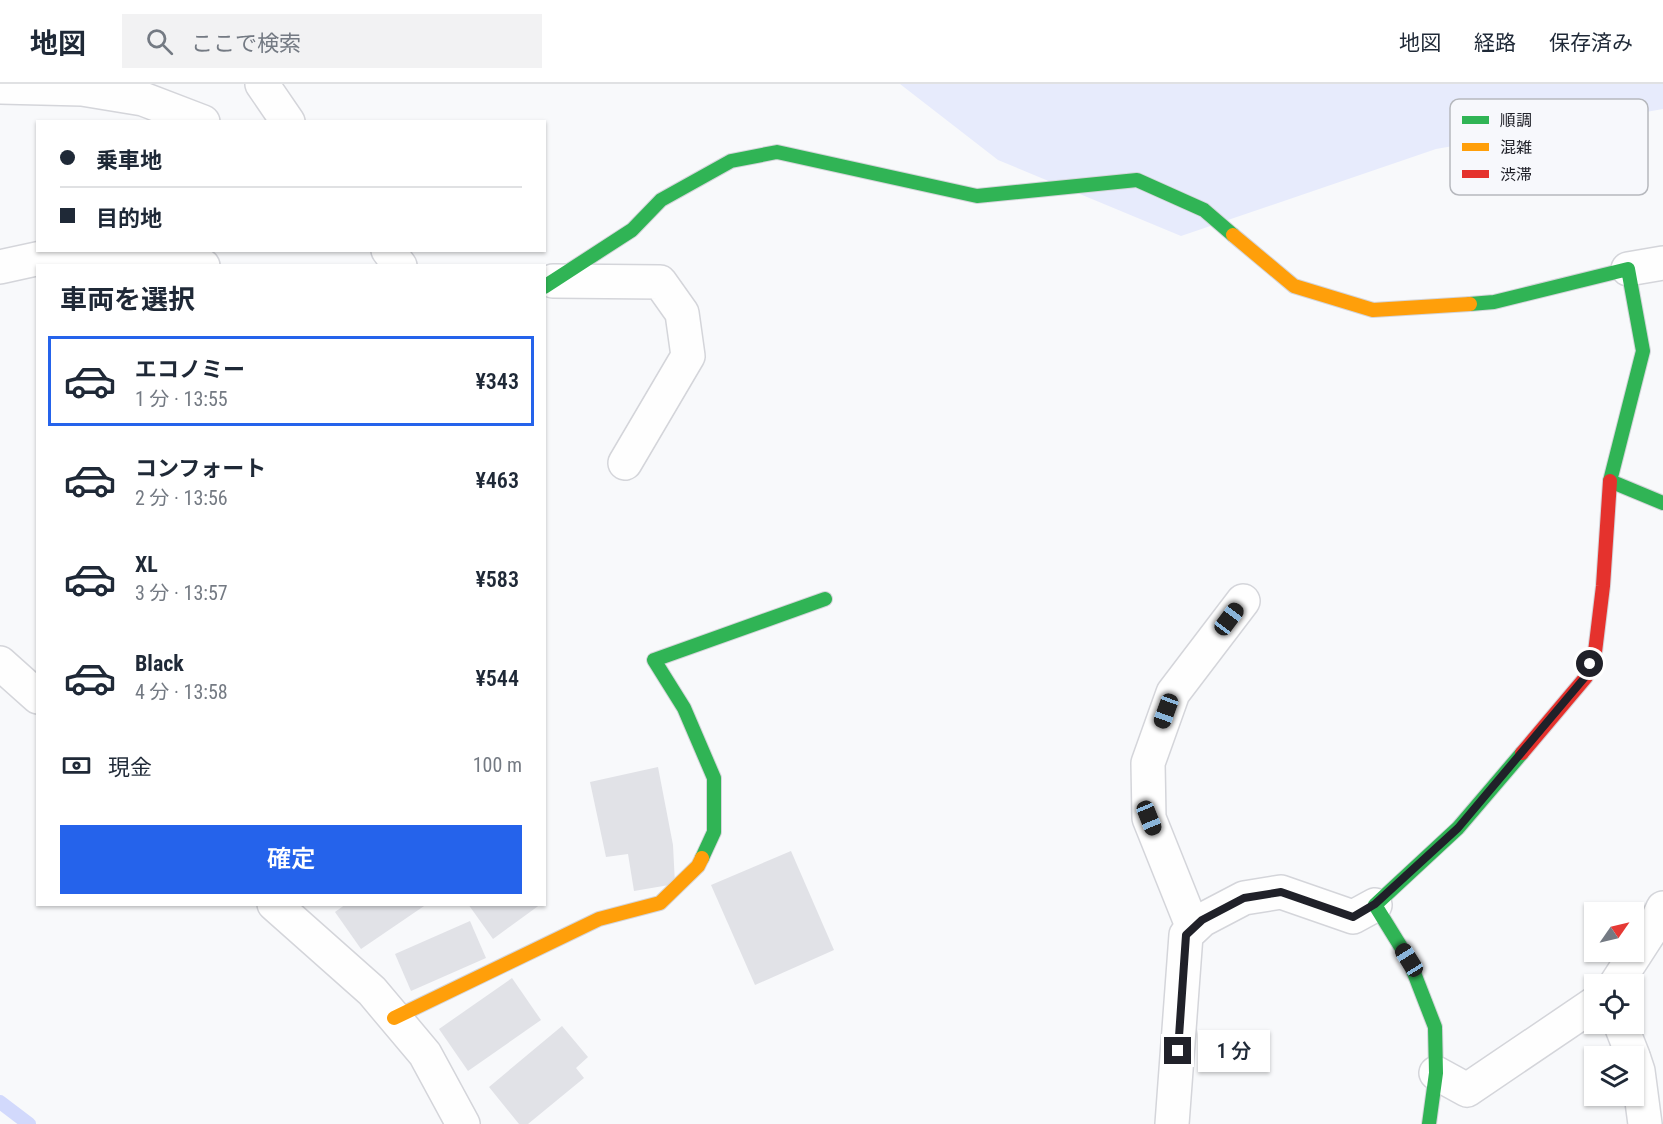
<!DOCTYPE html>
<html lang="ja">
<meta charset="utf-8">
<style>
:root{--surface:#fff;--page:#f2f2f3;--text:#1f2937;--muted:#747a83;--line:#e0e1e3;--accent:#2563eb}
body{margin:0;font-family:"Roboto Condensed","Noto Sans JP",sans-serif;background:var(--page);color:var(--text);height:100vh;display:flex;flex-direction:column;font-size:22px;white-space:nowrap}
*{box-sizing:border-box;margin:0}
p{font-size:20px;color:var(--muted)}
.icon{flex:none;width:33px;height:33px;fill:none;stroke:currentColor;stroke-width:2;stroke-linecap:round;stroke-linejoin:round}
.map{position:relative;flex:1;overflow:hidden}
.sheet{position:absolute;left:36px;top:180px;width:510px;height:642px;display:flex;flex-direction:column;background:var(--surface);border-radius:0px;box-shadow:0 2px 4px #0004}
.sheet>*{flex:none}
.guide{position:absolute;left:36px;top:36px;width:510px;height:132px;border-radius:0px;box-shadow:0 2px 4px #0004;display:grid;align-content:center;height:132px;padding:0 24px;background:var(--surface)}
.needle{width:39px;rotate:56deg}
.buttons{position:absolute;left:1584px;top:818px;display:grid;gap:12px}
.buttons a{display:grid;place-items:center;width:60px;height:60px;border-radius:0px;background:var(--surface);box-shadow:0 2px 4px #0004;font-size:30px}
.end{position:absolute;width:27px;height:27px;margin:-14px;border:8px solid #202129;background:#fff;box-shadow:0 0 0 3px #fff}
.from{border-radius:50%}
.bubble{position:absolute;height:42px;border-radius:0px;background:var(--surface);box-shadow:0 2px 4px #0004;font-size:20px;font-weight:600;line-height:42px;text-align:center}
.car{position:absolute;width:18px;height:36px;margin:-18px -9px;border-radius:8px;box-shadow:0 0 4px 2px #0007;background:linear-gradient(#222 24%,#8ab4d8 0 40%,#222 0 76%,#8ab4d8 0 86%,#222 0)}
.guide b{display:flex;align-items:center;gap:21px;height:57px;font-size:22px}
.guide b+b{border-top:2px solid var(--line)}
.guide i{width:15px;height:15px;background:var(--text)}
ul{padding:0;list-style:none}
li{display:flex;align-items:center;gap:18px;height:90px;margin:0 12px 9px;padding:0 12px;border:3px solid transparent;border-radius:0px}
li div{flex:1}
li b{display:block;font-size:22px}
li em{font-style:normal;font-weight:600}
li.selected{border-color:var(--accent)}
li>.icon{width:54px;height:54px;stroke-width:1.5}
h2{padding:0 24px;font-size:27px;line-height:72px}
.pay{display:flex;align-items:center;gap:15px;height:66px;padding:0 24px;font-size:22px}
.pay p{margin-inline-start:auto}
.action{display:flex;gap:12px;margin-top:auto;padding:12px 24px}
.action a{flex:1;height:69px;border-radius:0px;background:var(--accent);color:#fff;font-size:24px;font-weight:600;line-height:69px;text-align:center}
header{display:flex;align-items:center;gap:36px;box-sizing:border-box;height:84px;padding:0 30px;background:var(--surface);border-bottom:2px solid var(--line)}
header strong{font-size:28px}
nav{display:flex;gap:33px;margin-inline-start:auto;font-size:21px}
.search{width:420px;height:54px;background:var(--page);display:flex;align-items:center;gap:15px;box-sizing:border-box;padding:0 21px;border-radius:0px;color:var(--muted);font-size:22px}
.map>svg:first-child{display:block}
</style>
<header>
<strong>地図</strong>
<div class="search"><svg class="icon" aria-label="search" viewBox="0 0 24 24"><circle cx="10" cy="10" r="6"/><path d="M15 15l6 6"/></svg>ここで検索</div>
<nav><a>地図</a><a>経路</a><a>保存済み</a></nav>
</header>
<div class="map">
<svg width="1663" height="1040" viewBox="0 0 1663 1040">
<rect width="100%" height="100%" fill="#f8f9fb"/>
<path fill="#e7ebfc" d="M900,0H1663V25L1436,65L1181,152L998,76Z"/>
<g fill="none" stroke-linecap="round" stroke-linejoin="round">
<path stroke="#d2d9fc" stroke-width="14" d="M0,1018L29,1040"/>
</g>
<g fill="#e1e2e7">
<path d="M658,683L673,761L675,800L634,807L628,770L606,773L590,698Z"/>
<path d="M791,767L834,866L755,901L711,801Z"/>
<path d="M346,820H427L361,865L335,828Z"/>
<path d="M468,820H541L493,855Z"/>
<path d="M470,837L486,874L411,907L395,870Z"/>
<path d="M512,894L541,936L468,987L439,945Z"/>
<path d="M562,942L588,973L576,984L584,994L528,1040H519L489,1003Z"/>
</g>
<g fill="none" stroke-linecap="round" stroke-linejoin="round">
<g stroke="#d4d5da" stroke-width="36">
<g id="street">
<path d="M262,0L288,38"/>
<path d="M0,3L82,5L143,15L203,38"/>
<path d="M388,166L400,182"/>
<path d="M0,183L50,172L187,176L203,182"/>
<path d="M1628,185L1663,179"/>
<path d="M553,197L660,198L682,229L688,272L625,379"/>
<path d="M0,579L38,613"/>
<path d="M274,820L372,907L425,970L463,1040"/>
<path d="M1193,844L1149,734L1148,679L1173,609L1243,517"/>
<path d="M1616,900L1658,835L1663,824"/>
<path d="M1620,939L1633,972"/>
<path d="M1634,975L1638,987L1645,1040"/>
<path d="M1436,989L1467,1006L1594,920"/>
<path d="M1172,1040L1186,851L1202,836L1244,814L1281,808L1353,833L1375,821"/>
</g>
</g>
<g stroke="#d4d5da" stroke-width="16">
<g id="fast">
<path d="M544,203L632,146L661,116L731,77L777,68L977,112L1137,96L1204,126L1233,151"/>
<path d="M1470,220L1494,218L1628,185L1643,267L1610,397L1663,419"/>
<path d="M702,774L714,748V694L684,624L654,576L825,515"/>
<path d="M1429,1040L1436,989L1435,943L1409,876L1375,821L1458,744L1522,669"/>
</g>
</g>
<g stroke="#d4d5da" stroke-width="16">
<g id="slow">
<path d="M1233,151L1294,202L1373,226L1470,220"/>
<path d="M394,934L599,835L660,819L698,782L702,774"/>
</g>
</g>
<g stroke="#d4d5da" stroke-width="16">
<path id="jam" d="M1522,669L1586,593L1595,568L1603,502L1610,397"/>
</g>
<use href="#street" stroke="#fefefe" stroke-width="33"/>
<use href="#fast" stroke="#30b455" stroke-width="14"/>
<use href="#slow" stroke="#ff9f0a" stroke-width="14"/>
<use href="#jam" stroke="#e5322d" stroke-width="14"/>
</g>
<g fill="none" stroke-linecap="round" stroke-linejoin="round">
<path stroke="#202129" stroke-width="8" d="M1178,967L1186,851L1202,836L1244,814L1281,808L1353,833L1375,820L1458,744L1586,592L1590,580"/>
</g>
<rect x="1450" y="15" width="198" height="96" rx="9" fill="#f7f8fc" stroke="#b6b8bd" stroke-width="1.5"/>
<rect x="1462" y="32" width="27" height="8" fill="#30b455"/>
<rect x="1462" y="59" width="27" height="8" fill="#ff9f0a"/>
<rect x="1462" y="86" width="27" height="8" fill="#e5322d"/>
<g font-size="16" fill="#202129">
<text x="1500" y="42">順調</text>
<text x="1500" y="69">混雑</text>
<text x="1500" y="96">渋滞</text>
</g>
</svg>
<div class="buttons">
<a><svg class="needle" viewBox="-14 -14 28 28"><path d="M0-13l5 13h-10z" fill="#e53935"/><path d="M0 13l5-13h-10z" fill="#747a83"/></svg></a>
<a><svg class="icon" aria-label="locate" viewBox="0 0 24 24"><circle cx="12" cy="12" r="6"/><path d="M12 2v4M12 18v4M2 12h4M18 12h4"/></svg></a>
<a><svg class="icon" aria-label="layers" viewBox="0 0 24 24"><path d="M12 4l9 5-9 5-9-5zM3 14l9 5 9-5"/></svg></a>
</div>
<i class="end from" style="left:1590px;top:580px"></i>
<i class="end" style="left:1178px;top:967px"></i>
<div class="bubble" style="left:1198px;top:946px;width:72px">1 分</div>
<i class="car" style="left:1229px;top:535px;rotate:37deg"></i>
<i class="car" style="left:1166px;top:627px;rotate:200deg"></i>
<i class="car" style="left:1149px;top:734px;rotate:158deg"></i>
<i class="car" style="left:1409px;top:876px;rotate:328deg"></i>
<div class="guide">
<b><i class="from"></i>乗車地</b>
<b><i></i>目的地</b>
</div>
<section class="sheet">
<h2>車両を選択</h2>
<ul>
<li class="selected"><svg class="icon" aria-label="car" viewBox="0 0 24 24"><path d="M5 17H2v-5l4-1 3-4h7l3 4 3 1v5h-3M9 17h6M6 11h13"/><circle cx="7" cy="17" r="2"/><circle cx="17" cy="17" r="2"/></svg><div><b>エコノミー</b><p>1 分 · 13:55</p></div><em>¥343</em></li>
<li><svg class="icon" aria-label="car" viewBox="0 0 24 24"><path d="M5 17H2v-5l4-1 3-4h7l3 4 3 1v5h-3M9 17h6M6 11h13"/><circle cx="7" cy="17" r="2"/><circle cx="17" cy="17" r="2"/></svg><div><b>コンフォート</b><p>2 分 · 13:56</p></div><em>¥463</em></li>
<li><svg class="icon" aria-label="car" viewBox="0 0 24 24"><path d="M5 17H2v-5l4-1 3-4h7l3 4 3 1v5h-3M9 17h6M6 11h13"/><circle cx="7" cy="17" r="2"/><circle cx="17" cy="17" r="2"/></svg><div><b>XL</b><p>3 分 · 13:57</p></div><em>¥583</em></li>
<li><svg class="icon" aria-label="car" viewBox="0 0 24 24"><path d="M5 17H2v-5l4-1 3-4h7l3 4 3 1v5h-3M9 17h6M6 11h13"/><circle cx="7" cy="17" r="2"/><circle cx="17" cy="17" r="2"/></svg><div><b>Black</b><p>4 分 · 13:58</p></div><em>¥544</em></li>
</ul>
<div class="pay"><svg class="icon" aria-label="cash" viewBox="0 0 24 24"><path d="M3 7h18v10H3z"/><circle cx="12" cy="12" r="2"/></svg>現金<p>100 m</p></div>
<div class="action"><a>確定</a></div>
</section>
</div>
